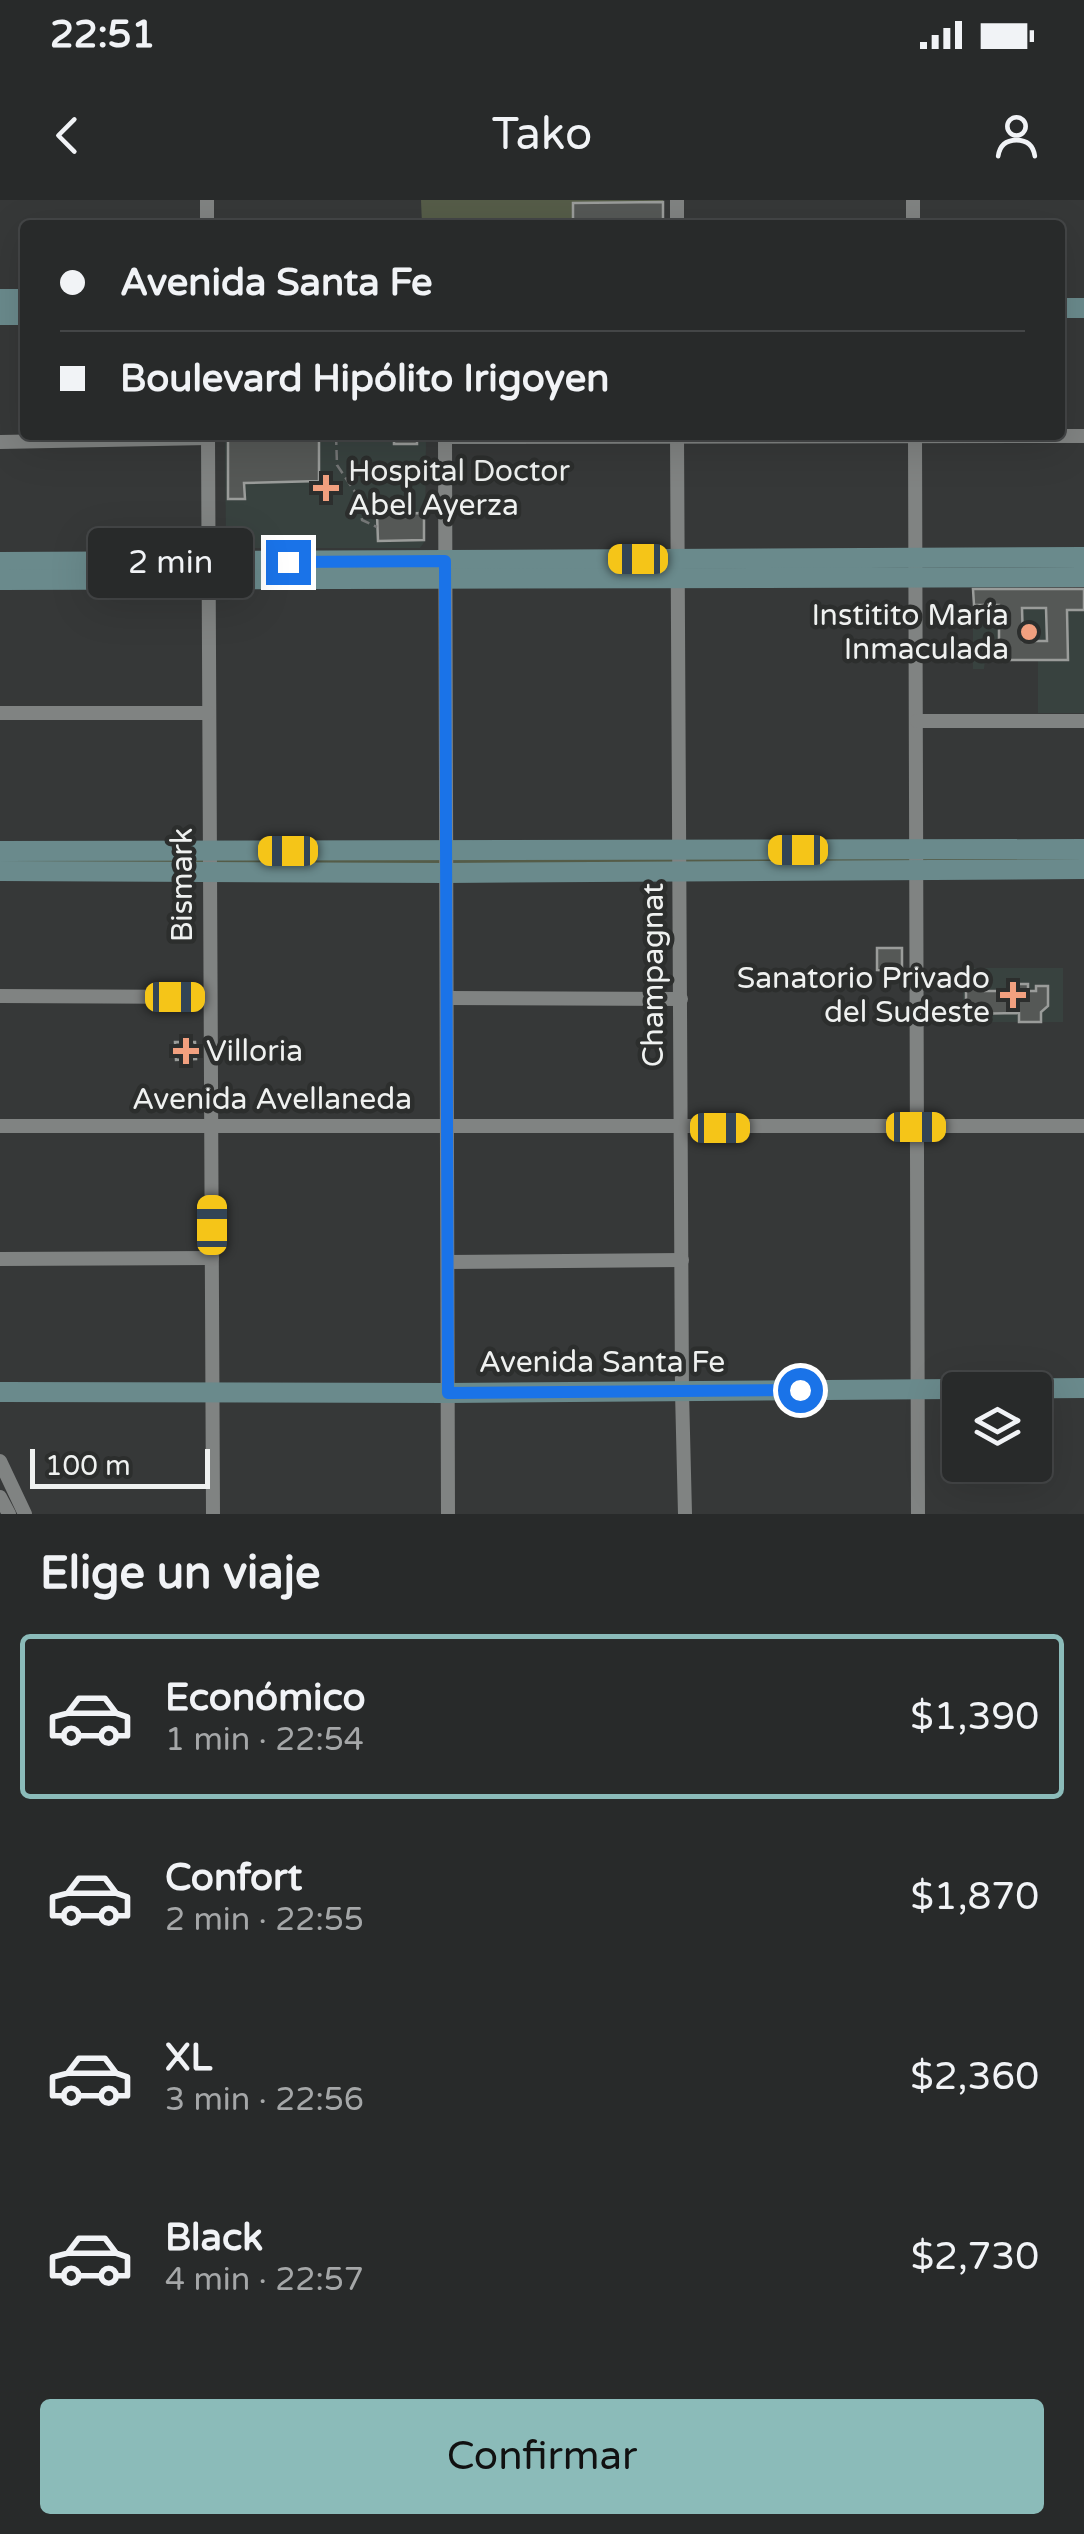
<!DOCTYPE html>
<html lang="es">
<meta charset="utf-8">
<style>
:root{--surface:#282a2a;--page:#303232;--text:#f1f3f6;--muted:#a5a7a8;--line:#444647;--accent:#8bbbb9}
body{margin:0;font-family:"Varela Round",sans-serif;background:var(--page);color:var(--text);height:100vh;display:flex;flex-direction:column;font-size:38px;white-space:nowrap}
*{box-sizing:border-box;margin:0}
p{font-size:32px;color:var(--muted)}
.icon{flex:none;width:55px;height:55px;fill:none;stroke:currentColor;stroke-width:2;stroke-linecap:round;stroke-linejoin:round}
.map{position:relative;height:1314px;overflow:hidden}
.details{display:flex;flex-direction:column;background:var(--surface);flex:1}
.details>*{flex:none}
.hud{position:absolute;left:20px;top:20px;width:1045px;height:220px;border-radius:10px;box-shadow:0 10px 40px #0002,0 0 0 2px var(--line);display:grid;align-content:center;height:220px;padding:0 40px;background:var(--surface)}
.fabs{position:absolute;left:942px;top:1172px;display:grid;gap:20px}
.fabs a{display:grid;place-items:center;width:110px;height:110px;border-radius:10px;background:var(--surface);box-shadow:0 10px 40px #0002,0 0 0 2px var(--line);font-size:50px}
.scale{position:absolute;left:30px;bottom:25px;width:180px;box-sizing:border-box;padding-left:10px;border:5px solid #eff1f0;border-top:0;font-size:28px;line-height:35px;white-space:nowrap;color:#eff1f0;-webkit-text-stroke:8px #2c2e2d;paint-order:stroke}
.end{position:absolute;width:45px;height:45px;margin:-22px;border:12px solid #1a73e8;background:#fff;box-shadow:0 0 0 5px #fff}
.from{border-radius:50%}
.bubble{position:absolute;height:70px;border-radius:10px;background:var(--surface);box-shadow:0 10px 40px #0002,0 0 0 2px var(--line);font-size:32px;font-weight:600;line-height:70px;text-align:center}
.car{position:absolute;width:30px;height:60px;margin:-30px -15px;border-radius:12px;box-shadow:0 0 8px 2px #0007;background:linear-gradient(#f5c518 24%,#345 0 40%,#f5c518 0 76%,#345 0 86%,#f5c518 0)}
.hud b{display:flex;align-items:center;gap:35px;height:95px;font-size:38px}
.hud b+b{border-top:2px solid var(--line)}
.hud i{width:25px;height:25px;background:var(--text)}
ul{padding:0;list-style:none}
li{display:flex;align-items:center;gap:30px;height:165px;margin:0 20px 15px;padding:0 20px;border:5px solid transparent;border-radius:10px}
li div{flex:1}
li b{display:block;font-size:38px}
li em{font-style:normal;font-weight:600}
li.selected{border-color:var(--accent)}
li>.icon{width:90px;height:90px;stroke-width:1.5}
h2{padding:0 40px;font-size:45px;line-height:120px}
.primary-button{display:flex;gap:20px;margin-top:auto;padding:20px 40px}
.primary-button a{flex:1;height:115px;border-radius:10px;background:var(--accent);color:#111;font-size:40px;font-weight:600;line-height:115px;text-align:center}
.status{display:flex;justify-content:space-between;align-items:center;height:70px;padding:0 50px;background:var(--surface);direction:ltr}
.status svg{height:28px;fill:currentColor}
header{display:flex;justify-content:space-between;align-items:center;height:130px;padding:0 40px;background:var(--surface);font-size:45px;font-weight:600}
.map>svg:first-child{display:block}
</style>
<div class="status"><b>22:51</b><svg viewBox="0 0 49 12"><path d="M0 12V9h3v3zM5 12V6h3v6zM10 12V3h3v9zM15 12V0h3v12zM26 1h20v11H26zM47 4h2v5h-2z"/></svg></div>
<header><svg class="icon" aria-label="back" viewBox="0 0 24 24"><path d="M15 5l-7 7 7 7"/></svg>Tako<svg class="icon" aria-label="person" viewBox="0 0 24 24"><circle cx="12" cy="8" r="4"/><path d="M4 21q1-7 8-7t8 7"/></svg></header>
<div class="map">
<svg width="1084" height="1314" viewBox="0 0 1084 1314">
<rect width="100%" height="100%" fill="#363838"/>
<g fill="#38423f">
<path d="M225,235H426L425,341L420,348H231L226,341Z"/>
<path d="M973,389H1084V513H1038V459L985,460L984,469H973Z"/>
<rect x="963" y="768" width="100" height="54"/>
</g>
<g fill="#555c48">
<path d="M421,0H663V25H422Z"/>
<path d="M1084,654V662L0,666V657Z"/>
</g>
<g fill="#555856" stroke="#9a9c9a" stroke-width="2.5" fill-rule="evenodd">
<path d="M663,2V25H573V3Z"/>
<path d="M228,235H319V281L244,283L245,299H228Z"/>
<rect x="394" y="235" width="23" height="9"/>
<path d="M424,313V340L378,341L377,314Z"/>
<path d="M973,389H1084V410H1067L1068,460H999V405H974ZM1022,408H1046L1047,441H1023Z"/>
<path d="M877,748H902V771L877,770Z"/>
<path d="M1010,784H1028V791H1036V786H1048V806L1041,812V822H1019V813L966,814V785H984L985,791H1012Z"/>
<path d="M175,842H195L196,859L176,860Z"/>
</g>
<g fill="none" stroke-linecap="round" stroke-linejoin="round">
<path stroke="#747676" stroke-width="2.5" stroke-dasharray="10 5" stroke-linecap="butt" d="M336,235L337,265L359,298L362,320L377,327"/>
<g stroke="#808382" stroke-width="14">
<path d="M207,25V0"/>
<path d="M677,25V0"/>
<path d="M913,25V0"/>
<path d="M208,235L213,1314"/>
<path d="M445,235L448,1314"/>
<path d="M677,235L682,1192L685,1314"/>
<path d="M915,235L918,1314"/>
<path d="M445,237L1084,236"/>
<path d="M0,242L208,238"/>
<path d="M0,513H208"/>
<path d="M917,521H1084"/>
<path d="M0,796L210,797"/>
<path d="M447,798L681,799"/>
<path d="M0,926H1084"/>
<path d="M0,1059L212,1058"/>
<path d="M448,1062L682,1060"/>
<path d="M0,1261L25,1314"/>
<path d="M0,1297L9,1314"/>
</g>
<g stroke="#6a8a8c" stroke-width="20">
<path d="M0,99H25"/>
<path d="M1060,108H1084"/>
<path d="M0,115H25"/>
<path d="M0,362L1084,357"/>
<path d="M0,380L1084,377"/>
<path d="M0,651L1084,649"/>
<path d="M0,671L446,673L1084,669"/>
<path d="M0,1192L448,1193L1084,1188"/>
</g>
</g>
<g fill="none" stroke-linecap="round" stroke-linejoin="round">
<path stroke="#1a73e8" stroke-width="12" d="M288,362L445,361L448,1193L800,1190"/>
</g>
<g fill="#f2a07f" stroke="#2c2e2d" stroke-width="4">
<path d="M321 273h10v10h10v10h-10v10h-10v-10h-10v-10h10z"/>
<circle cx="1029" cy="432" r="10"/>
<path d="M1008 780h10v10h10v10h-10v10h-10v-10h-10v-10h10z"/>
<path d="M181 836h10v10h10v10h-10v10h-10v-10h-10v-10h10z"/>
</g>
<g text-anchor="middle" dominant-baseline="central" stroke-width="9" stroke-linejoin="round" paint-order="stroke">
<g font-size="30" fill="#eff1f0" stroke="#2c2e2d" text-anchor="start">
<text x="348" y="271">Hospital Doctor<tspan x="348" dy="34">Abel Ayerza</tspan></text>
<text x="1009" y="415" text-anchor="end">Institito María<tspan x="1009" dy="34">Inmaculada</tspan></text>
<text x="990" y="778" text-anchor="end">Sanatorio Privado<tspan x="990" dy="34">del Sudeste</tspan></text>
<text x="206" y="851">Villoria</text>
</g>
<g font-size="30" fill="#eff1f0" stroke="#2c2e2d">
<text transform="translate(182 685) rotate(-90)">Bismark</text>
<text transform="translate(653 775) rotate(-90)">Champagnat</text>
<text x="272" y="899">Avenida Avellaneda</text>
<text x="602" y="1162">Avenida Santa Fe</text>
</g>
</g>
</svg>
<div class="fabs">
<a><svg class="icon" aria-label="layers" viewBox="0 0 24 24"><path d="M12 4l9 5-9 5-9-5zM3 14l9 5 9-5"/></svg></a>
</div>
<div class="scale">100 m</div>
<i class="end from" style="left:800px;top:1190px"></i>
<i class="end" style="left:288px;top:362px"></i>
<div class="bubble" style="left:88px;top:328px;width:165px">2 min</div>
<i class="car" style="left:638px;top:359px;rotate:270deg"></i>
<i class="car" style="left:798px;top:650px;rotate:270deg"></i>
<i class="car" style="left:288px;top:651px;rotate:270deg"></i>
<i class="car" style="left:175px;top:797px;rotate:90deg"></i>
<i class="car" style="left:916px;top:927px;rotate:90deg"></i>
<i class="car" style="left:720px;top:928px;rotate:90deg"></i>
<i class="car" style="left:212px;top:1025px;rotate:0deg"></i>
<div class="hud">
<b><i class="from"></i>Avenida Santa Fe</b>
<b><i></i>Boulevard Hipólito Irigoyen</b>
</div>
</div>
<section class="details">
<h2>Elige un viaje</h2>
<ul>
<li class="selected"><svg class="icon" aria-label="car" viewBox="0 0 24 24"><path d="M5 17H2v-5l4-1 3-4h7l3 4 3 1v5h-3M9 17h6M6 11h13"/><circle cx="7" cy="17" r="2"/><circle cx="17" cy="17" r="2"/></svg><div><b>Económico</b><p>1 min · 22:54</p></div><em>$1,390</em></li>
<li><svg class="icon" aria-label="car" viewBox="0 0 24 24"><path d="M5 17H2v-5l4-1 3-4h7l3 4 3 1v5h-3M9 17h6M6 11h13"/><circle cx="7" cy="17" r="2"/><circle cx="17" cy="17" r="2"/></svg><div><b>Confort</b><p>2 min · 22:55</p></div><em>$1,870</em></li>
<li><svg class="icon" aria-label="car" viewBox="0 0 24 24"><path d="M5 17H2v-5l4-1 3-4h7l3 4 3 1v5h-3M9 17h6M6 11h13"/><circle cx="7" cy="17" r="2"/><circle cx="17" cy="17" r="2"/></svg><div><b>XL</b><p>3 min · 22:56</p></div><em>$2,360</em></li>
<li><svg class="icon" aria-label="car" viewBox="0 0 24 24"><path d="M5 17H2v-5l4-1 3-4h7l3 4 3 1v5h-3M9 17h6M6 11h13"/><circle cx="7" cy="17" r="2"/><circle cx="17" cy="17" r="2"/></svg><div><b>Black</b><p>4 min · 22:57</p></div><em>$2,730</em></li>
</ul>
<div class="primary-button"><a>Confirmar</a></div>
</section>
